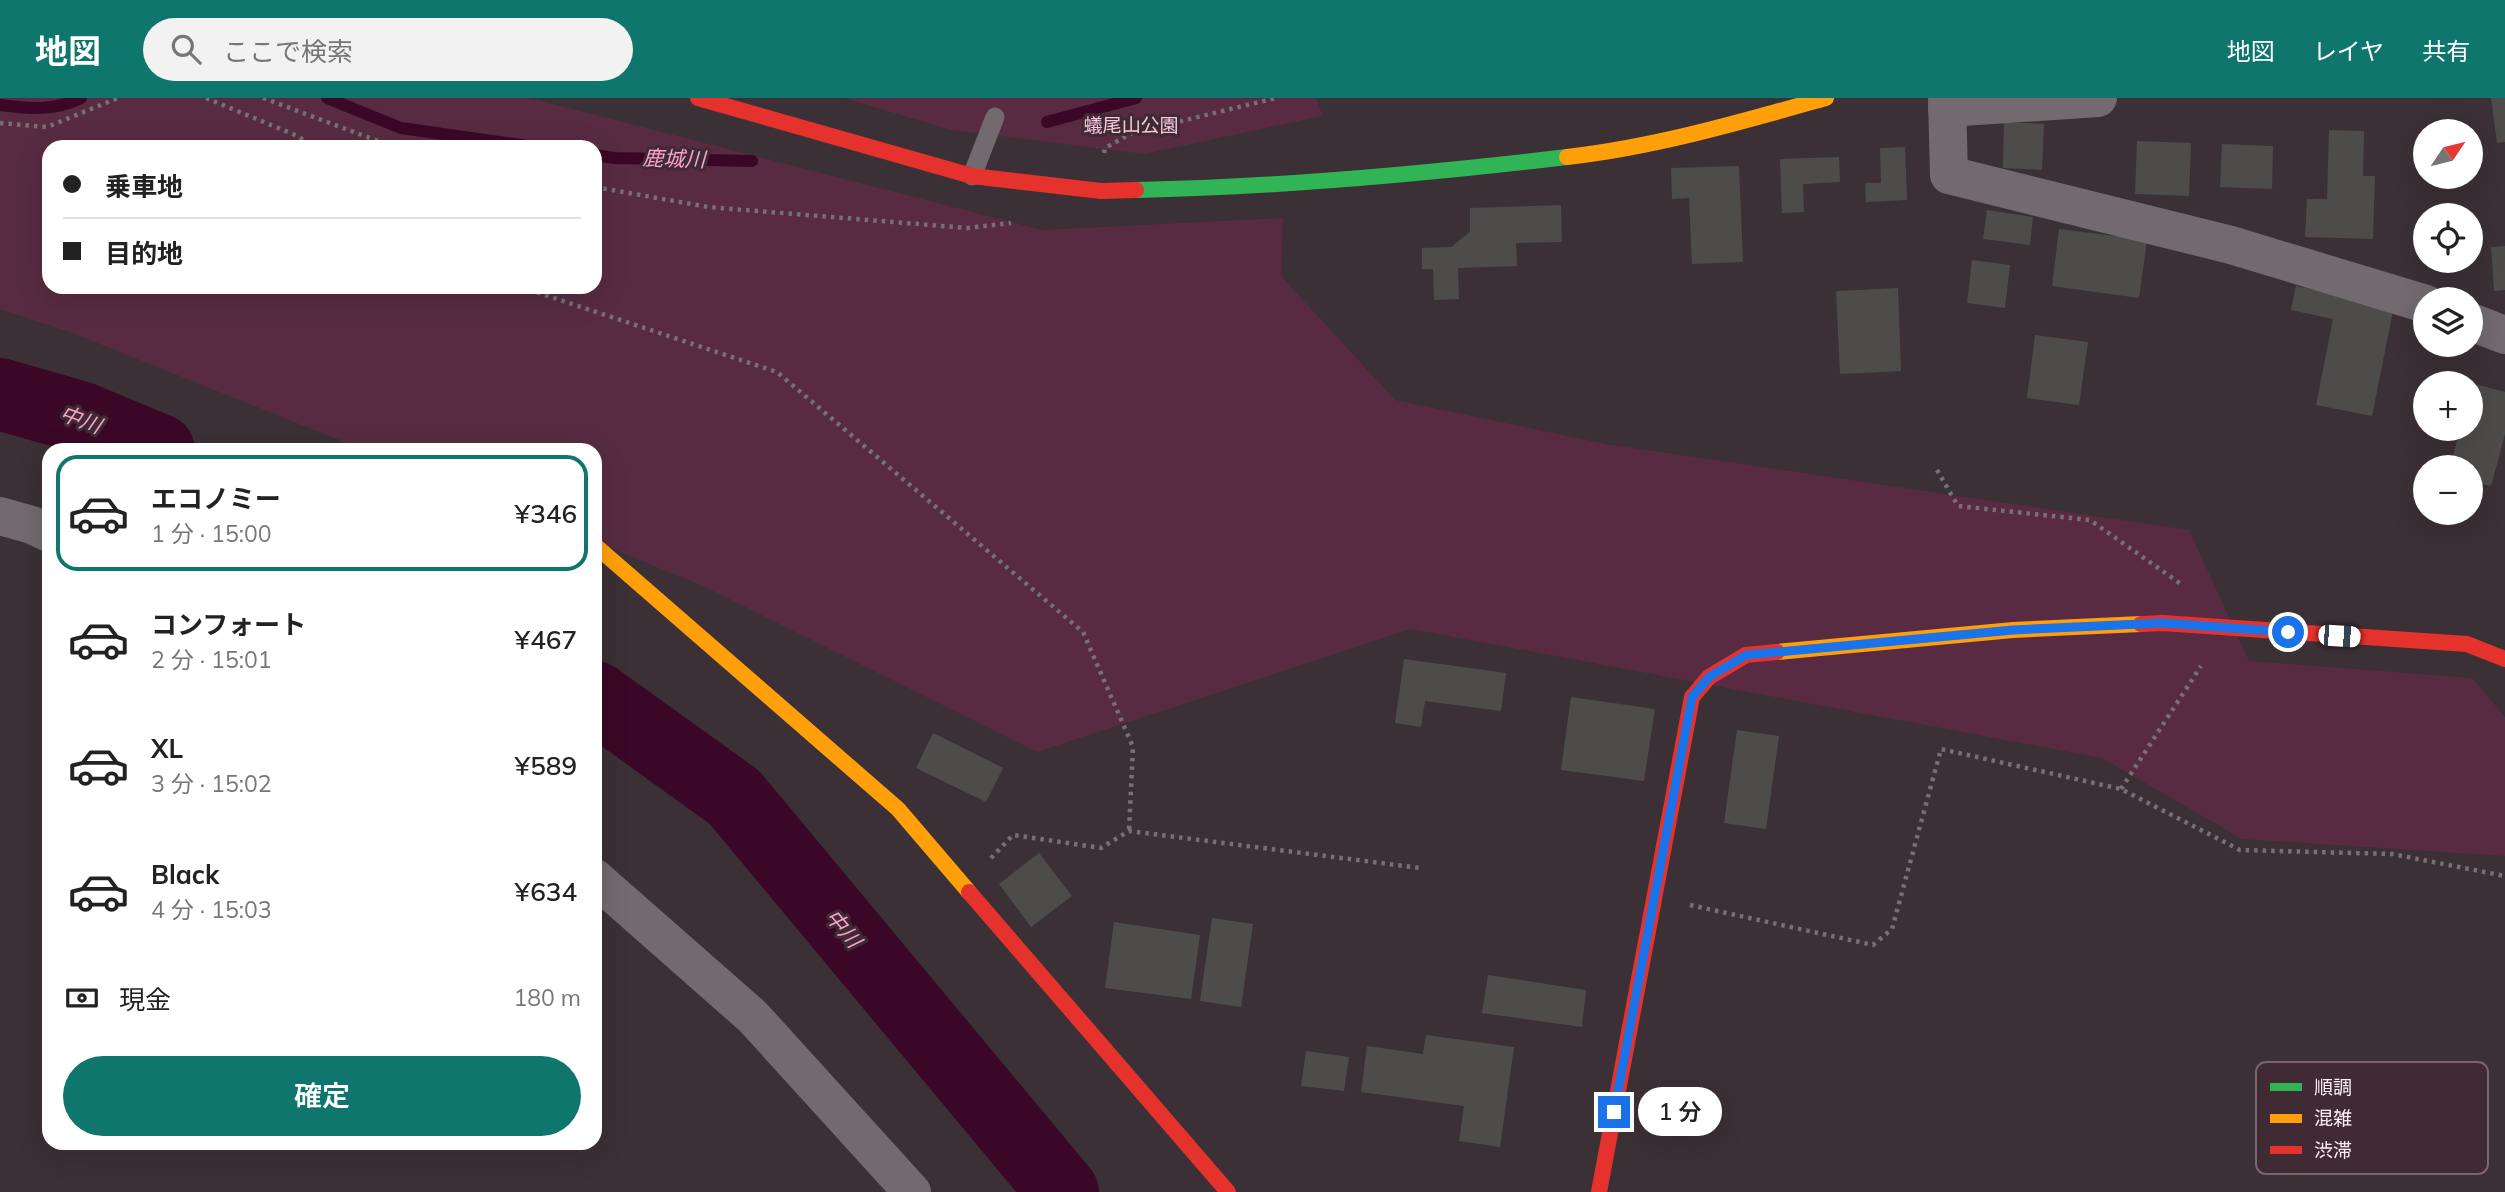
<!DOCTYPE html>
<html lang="ja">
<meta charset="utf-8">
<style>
:root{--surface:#fff;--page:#f2f2f2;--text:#222;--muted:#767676;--line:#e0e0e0;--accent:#0f766e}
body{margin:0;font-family:Mulish,"Noto Sans JP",sans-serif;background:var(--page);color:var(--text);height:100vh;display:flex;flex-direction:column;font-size:26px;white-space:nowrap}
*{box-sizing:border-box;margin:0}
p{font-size:23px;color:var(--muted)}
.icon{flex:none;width:38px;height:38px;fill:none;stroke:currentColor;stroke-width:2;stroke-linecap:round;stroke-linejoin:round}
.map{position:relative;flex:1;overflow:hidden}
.drawer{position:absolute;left:42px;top:345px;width:560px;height:707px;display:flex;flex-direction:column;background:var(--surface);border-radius:21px;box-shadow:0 7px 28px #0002}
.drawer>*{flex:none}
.hud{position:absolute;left:42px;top:42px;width:560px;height:154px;border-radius:21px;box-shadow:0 7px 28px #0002;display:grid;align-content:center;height:154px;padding:0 21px;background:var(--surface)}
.needle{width:46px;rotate:55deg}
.tools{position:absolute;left:2413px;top:21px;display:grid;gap:14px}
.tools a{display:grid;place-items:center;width:70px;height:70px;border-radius:50%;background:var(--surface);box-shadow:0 7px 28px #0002;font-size:35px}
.end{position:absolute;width:32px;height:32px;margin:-16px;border:9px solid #1a73e8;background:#fff;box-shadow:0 0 0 4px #fff}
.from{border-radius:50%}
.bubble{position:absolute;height:49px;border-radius:24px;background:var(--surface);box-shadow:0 7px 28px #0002;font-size:23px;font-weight:600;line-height:49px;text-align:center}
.car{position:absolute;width:21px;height:42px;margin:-21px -10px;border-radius:9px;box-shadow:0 0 5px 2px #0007;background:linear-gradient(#fff 24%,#345 0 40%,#fff 0 76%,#345 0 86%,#fff 0)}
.hud b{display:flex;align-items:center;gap:24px;height:66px;font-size:26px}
.hud b+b{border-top:2px solid var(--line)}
.hud i{width:18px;height:18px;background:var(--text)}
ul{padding:12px 0 0;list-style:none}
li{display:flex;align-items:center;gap:21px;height:116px;margin:0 14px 10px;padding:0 7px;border:4px solid transparent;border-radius:21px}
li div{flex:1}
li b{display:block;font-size:26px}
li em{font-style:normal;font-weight:600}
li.selected{border-color:var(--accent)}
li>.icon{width:63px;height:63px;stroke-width:1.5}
.pay{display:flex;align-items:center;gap:18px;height:77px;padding:0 21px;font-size:26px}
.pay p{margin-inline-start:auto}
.cta{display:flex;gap:14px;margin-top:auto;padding:14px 21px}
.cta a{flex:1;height:80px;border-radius:42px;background:var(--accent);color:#fff;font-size:28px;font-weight:600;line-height:80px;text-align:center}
header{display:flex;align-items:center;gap:42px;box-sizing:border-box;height:98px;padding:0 35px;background:var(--accent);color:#fff}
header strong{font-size:33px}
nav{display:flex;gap:38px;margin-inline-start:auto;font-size:24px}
.search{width:490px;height:63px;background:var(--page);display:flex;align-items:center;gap:18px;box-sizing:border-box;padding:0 24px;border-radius:38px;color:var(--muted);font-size:26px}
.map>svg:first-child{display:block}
</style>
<header>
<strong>地図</strong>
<div class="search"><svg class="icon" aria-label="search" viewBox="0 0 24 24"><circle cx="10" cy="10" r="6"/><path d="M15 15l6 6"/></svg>ここで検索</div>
<nav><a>地図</a><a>レイヤ</a><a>共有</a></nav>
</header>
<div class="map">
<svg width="2505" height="1094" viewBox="0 0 2505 1094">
<rect width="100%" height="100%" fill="#3b3035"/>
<g fill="#582b42" fill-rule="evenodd">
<path d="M0,0H530L1042,132L1283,120L1281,178L1395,302L1606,346L2189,432L2249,563L2472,580L2505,619V758L2242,741L2102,660L1411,531L1037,654L701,487L595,444V352H364L70,234L0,211ZM49,49H595V189H49Z"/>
<path d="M844,0H1316L1323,18L1144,56L951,32Z"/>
</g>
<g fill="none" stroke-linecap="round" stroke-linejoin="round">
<g stroke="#3a0826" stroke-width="12">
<path d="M327,0L401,30L535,49"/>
<path d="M0,7C29,11 54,13 81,0"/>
<path d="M1047,24L1136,0"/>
<path d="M595,57L614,60L752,63"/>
</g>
<g stroke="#3a0826" stroke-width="72">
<path d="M0,296L80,319L159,352"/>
<path d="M595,599L734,699L1063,1094"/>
</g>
</g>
<g fill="#4e4c4b">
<path d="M2491,0H2505V44L2497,45Z"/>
<path d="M2004,24L2044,26L2042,72L2003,70Z"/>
<path d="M2329,32L2364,33L2363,78H2375L2373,141L2305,139L2307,101H2327Z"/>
<path d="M2137,43L2191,45L2189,98L2135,96Z"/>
<path d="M2222,46L2273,48L2272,91L2220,89Z"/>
<path d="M1905,49L1907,102L1866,104L1865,85H1881L1880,50Z"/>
<path d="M1839,59L1840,84L1803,86L1804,114L1782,115L1780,61Z"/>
<path d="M1739,68L1743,164L1692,166L1689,100L1672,101L1671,70Z"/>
<path d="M1561,107L1562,144L1516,145L1517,168L1458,170L1459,201L1434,202L1433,171H1422V150L1451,149L1470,134V110Z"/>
<path d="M1987,112L2033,119L2030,147L1983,141Z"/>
<path d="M2059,131L2147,142L2139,200L2052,188Z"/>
<path d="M2505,148V192L2494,193L2491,149Z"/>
<path d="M1972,162L2010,167L2005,210L1967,205Z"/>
<path d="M2296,188L2394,208L2372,318L2316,307L2333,221L2291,212Z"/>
<path d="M1898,190L1901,273L1840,276L1836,193Z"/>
<path d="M2035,237L2088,244L2079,307L2027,300Z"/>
<path d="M2471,285L2505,294V336L2491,388L2471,383V369H2450L2460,331H2471Z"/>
<path d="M1404,561L1506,575L1501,613L1425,603L1421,629L1395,625Z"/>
<path d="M1571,599L1655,611L1644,683L1561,672Z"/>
<path d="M1737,632L1779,638L1766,731L1724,725Z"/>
<path d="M933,635L1003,670L986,704L916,670Z"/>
<path d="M1039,755L1072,798L1031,829L999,786Z"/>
<path d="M1212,820L1253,826L1241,909L1200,903Z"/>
<path d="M1114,824L1200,837L1191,901L1105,890Z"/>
<path d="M1488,877L1586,892L1582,929L1482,915Z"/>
<path d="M1426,937L1514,949L1500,1049L1459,1043L1464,1008L1361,994L1367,948L1423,956Z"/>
<path d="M1306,953L1349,959L1344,993L1301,988Z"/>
</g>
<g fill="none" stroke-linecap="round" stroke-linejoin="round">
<g stroke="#776f73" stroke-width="4.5" stroke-dasharray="3.5 5" stroke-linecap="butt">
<path d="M206,0L300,39L309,49"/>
<path d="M263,0L394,49"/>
<path d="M0,25L47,29L118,0"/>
<path d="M1104,55L1105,50L1132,35L1276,0"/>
<path d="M595,89L708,109L967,130L1011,125"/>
<path d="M521,189L777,274L1083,534L1133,649L1129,733"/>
<path d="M1937,372L1958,408L2090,422L2181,486"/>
<path d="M2121,691L2201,568"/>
<path d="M991,760L1013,737L1101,750L1129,733L1420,770"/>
<path d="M1690,807L1873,847L1892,831L1941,651L2121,691L2240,752L2392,756L2505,778"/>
</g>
<path stroke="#726a6e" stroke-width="19" d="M972,78L995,19"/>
<g stroke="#726a6e" stroke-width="38">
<path d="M1947,0L1949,77L2231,147L2426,206"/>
<path d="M1947,10L2098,0"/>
<path d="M2471,224L2505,237"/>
<path d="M0,418L32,427L49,435"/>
<path d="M595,780L753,919L912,1094"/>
</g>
<path stroke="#30b455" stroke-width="16" d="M1136,92C1280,89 1424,76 1567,59"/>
<g stroke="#ff9f0a" stroke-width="16">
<path d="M1567,59C1655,49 1741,24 1826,0"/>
<path d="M598,450L898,711L969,794"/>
<path d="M1777,554L2013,532L2141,526"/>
</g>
<g stroke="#e5322d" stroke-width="16">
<path d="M698,0L972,78L1101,93L1136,92"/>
<path d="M2141,526L2163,525L2467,546L2505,561"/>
<path d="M969,794L1228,1094"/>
<path d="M1599,1094L1692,599L1709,579L1746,557L1777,554"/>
</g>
</g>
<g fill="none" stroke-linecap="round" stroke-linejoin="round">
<path stroke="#1a73e8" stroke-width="9" d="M1614,1014L1692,599L1709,579L1746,557L2013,532L2163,525L2288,534"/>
</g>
<g text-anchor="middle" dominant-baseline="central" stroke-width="6" stroke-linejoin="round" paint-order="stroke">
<g font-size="19" fill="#f5c8dc" stroke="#402b34">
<text x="1131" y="27">蟻尾山公園</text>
</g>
<g font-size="21" font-style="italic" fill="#faa3cd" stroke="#402b34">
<text transform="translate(674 60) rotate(2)">鹿城川</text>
<text transform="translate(81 321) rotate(20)">中川</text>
<text transform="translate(844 830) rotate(50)">中川</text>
</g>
</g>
<rect x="2256" y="964" width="232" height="112" rx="10" fill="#402b34" stroke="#78656d" stroke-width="2"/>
<rect x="2270" y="985" width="32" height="8" fill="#30b455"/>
<rect x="2270" y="1016" width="32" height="9" fill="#ff9f0a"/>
<rect x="2270" y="1048" width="32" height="8" fill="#e5322d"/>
<g font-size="19" fill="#fbedf3">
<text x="2314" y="996">順調</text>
<text x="2314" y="1027">混雑</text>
<text x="2314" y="1059">渋滞</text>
</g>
</svg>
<div class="tools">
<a><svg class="needle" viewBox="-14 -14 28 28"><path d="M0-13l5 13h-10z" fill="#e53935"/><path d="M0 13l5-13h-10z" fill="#767676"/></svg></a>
<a><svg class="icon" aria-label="locate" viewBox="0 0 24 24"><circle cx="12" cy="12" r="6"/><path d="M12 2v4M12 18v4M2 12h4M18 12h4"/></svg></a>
<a><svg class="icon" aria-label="layers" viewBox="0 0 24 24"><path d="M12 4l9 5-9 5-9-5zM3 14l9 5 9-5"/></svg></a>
<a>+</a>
<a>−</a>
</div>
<i class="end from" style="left:2288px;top:534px"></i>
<i class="end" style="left:1614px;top:1014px"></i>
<div class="bubble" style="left:1638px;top:989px;width:84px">1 分</div>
<i class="car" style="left:2339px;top:538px;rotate:94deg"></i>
<div class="hud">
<b><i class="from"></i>乗車地</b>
<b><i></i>目的地</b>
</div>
<section class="drawer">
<ul>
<li class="selected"><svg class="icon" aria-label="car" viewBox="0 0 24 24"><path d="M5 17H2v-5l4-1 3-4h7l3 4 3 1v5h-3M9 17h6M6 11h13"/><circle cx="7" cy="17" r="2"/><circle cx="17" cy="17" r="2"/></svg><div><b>エコノミー</b><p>1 分 · 15:00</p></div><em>¥346</em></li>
<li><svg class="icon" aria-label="car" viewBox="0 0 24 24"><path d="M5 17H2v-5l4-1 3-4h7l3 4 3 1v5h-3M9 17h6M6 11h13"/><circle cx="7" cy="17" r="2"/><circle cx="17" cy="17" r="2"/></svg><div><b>コンフォート</b><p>2 分 · 15:01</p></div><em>¥467</em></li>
<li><svg class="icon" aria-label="car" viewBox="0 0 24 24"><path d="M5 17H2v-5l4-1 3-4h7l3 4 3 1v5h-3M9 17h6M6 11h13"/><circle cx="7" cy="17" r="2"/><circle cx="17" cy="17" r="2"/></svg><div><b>XL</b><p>3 分 · 15:02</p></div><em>¥589</em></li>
<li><svg class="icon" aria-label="car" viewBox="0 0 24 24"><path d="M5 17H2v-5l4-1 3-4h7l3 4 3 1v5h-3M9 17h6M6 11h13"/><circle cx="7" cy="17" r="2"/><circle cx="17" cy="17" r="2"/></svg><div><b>Black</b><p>4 分 · 15:03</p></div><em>¥634</em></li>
</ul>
<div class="pay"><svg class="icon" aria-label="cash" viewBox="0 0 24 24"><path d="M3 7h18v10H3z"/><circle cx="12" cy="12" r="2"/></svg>現金<p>180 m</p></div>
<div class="cta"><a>確定</a></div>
</section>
</div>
